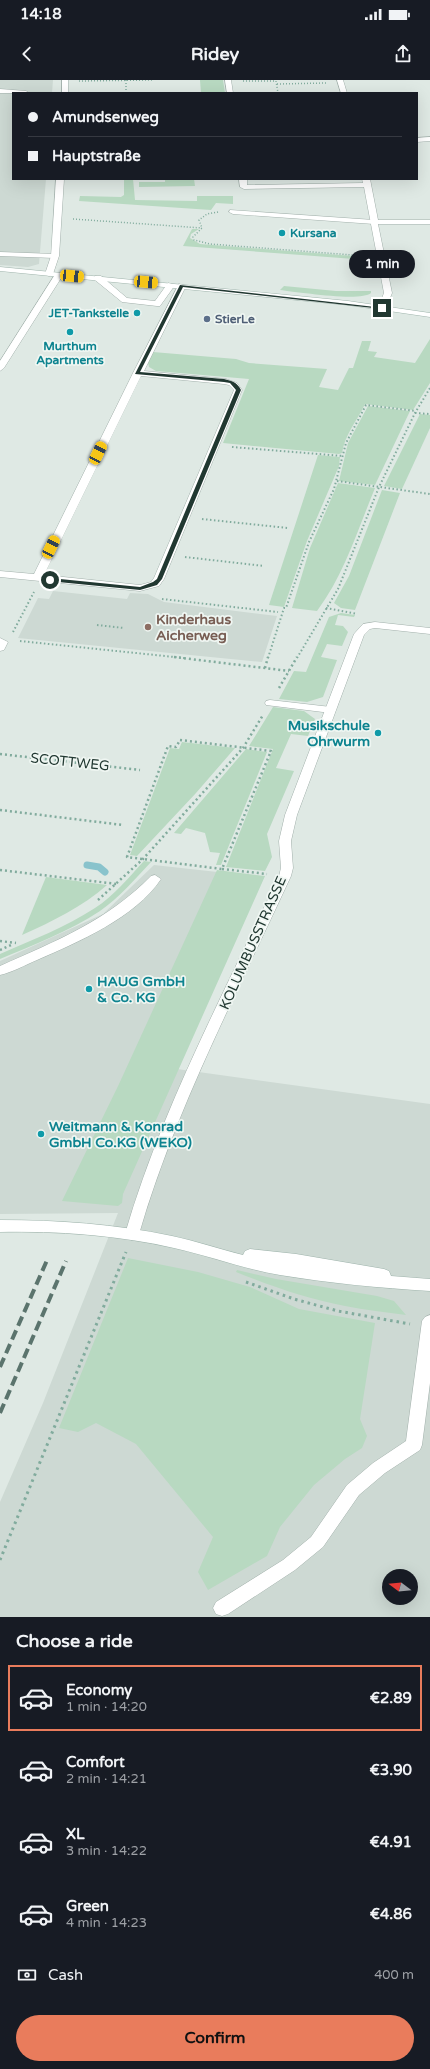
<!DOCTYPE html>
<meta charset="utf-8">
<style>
:root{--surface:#171b24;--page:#20242c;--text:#f1f3f6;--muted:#9ea1a6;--line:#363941;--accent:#e97c5c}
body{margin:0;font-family:"Varela Round",sans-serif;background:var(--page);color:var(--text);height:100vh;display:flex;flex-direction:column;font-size:15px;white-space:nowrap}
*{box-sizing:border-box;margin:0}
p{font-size:13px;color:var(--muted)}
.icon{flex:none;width:22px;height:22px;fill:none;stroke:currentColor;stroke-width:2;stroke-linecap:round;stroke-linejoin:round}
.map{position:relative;height:1537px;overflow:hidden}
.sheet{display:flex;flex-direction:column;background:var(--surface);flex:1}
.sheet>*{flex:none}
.guide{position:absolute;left:12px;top:12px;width:406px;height:88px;border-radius:0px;box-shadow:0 4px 16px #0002;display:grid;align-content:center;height:88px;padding:0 16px;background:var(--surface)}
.needle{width:26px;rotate:286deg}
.fabs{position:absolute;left:382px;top:1489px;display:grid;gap:8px}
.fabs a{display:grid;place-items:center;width:36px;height:36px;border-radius:50%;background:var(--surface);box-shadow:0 4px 16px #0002;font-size:20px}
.end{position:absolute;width:18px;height:18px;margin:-9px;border:5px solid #213831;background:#fff;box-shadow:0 0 0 2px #fff}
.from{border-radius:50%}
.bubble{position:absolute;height:28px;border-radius:14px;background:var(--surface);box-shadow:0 4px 16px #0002;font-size:13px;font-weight:700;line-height:28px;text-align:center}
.car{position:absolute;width:12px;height:24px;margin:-12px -6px;border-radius:5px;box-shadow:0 0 3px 1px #0007;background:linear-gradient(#f5c518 24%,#345 0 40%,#f5c518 0 76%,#345 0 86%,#f5c518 0)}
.guide b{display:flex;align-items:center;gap:14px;height:38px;font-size:15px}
.guide b+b{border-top:1px solid var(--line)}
.guide i{width:10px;height:10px;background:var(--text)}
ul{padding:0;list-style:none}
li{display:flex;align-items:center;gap:12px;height:66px;margin:0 8px 6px;padding:0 8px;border:2px solid transparent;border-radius:0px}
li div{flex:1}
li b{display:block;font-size:15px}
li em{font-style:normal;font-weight:700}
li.active{border-color:var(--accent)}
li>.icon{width:36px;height:36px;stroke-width:1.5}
h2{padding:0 16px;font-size:18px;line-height:48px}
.pay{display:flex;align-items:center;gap:10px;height:44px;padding:0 16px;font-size:15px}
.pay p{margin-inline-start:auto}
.action{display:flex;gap:8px;margin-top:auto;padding:8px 16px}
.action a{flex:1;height:46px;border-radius:24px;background:var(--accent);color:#111;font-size:16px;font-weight:700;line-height:46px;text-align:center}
.status{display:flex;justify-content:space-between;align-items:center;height:28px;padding:0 20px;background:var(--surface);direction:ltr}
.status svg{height:11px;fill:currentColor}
header{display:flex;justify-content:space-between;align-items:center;height:52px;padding:0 16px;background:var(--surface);font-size:18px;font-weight:700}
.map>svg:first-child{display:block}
</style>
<div class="status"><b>14:18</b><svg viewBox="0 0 49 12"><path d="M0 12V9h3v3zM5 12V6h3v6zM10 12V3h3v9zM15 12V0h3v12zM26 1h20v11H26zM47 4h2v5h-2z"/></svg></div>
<header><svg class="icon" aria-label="back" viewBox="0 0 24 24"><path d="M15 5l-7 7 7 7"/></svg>Ridey<svg class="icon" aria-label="share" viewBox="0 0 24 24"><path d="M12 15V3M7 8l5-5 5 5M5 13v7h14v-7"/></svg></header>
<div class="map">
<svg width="430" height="1537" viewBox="0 0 430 1537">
<rect width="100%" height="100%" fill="#dfe9e4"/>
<g fill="#cdd9d3" fill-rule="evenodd">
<path d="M0,0H53L52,13H13V99H46L39,184L28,187L0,185Z"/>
<path d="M53,511L127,519L130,513L148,514L164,522L277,536L262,582L18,558L38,518L49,519Z"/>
<path d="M154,785L264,797L177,989L430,1024V1537H0V1422L43,1323L118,1133L0,1134V881L103,834ZM389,1496H411V1518H389Z"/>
</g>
<g fill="#b8d9c1">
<path d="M200,0H223L225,13H201Z"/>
<path d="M124,99H133L135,120L197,121V116H233V124L216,123L211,130L79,121L80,116L121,117L124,115Z"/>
<path d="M165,99H194L195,106L139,107V102H165Z"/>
<path d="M192,149H199L191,154L190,158L200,164L366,177L367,180L183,166Z"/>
<path d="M284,206L336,211H371V213C361,222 297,212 280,210Z"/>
<path d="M430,259V303L413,330L365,324C357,341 345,354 342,373L339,374L223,363L249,299L156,291L149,287L148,283L153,272L236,279L249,283L327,289L319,307L338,310L349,288H353L362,261H371L368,271L377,272L374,277L415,283Z"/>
<path d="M368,326L410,331L375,405L339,401L348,363Z"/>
<path d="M420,334L430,335V348L402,409L384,406Z"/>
<path d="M318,375L340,377L339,386L307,461L284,527L269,525Z"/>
<path d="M338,403L375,408C358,449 344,495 317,531L292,528L310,468Z"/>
<path d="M382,410L400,413L355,530L341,528L334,523L349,496Z"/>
<path d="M341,533L355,535L354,537L338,535L335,545L343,546L348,552L342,566L327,564L321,577L337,580L323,617L307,622L279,619L294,591L306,592L329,537Z"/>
<path d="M273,627L304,631L315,639L308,656L291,654L276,688L294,691L267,754L272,777L265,791L226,787L273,669L249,666Z"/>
<path d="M182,662L235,668L196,713L137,776L130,775L170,668L179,669Z"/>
<path d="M246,669L267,672L221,785H216L220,773L210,772L205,753L186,748L181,754L174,753Z"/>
<path d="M144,781L151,782C135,799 119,818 100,831C70,851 33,865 0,879V874C32,860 66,847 95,828C114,816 129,797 144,781Z"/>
<path d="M217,790L265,796L123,1114L122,1123L118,1126L62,1121L119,1004Z"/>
<path d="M46,797L107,805C82,827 53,841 22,855Z"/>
<path d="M128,1178L198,1192L250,1207L299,1229L375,1243L360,1339L367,1356L362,1368L345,1379L314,1405L280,1447L267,1476L208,1510L198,1492L213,1457L136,1364L96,1343L78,1352L59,1348Z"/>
<path d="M237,1190L276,1199L377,1216L394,1221L406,1235C386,1232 365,1230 345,1226C307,1219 271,1206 236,1192Z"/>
</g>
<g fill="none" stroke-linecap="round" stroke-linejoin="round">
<path stroke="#89c3cc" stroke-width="7" d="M87,785L99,787L105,792"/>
<g stroke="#a2b0ab" stroke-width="1">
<g id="lane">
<path d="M0,9L26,11L29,13H0Z"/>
<path d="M230,130L374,140L378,142L374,144L233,134L229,132Z"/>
<path d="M0,172L55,174L59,176L55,178L0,176Z"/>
<path d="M95,196H101L127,218L155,221L168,203L175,205L160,226H157L122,222L95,200Z"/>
<path d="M270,620L331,627L336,630L331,633L266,625L265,623L266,621Z"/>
<path d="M430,1235V1303L422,1365L420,1370L385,1393L359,1415L323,1467L295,1490L228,1534L222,1536L216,1534L213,1528L216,1522L283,1480L311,1457L347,1405L373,1383L406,1361L422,1241L425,1237Z"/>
</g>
</g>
<g stroke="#a2b0ab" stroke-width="1">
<g id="street">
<rect x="62" y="0" width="6" height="13"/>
<path d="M225,0H231L233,13H227Z"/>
<path d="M337,0H343L347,13H341Z"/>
<path d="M430,57V61L417,62V58Z"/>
<path d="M56,99H64L59,176L53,194L49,196L45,194L51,176Z"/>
<path d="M239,99H247V105L363,103L362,99H370L378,140H430V144H378L392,213L386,228L382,230L378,228L384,213L364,107L244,109L240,107Z"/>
<path d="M56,193L63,195L4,288L0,291V281Z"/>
<path d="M179,204L186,206L144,291L226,299L237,303L242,310L164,499L159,506L140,511L0,497V491L34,494L133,293ZM141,296L224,304L229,305L234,310L154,498L151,502L140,505L44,495Z"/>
<path d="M375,542L430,548V554L375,548L370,549L364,555L297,735L291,761L293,788L291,796C237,913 175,1030 139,1154L137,1158L132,1160L127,1158L125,1154C161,1030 224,913 279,796L281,788L279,761L285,735L354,554L363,544Z"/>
<path d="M0,558L8,562L4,570L0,571Z"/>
<path d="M155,795L161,799C135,838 78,862 37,880C25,885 13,892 0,895V886C56,861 107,841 151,796Z"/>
</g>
</g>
<g stroke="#9fb4ac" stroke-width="1">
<g id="secondary">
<path d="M0,187L348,221L430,233V237L348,225L0,191Z"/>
<path d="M0,1140C58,1140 115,1144 172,1156C196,1161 219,1169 243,1175L245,1171L250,1169L296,1174L384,1189L389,1191L391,1196L430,1199V1211C380,1208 329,1203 280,1195C244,1189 210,1176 174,1168C117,1155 58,1151 0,1152Z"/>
</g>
</g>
<g stroke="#81ab9d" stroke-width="1.5" stroke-dasharray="1 2" stroke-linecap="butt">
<path d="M126,0V13"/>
<path d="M79,1L152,0"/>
<path d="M243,1H276L278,13"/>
<path d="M277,4L326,3"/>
<path d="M218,132L207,134L199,140L202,148L193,157L194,160L210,164L365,176"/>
<path d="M73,139L202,148"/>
</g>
<g stroke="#81ab9d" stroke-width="2" stroke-dasharray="1.5 2.5" stroke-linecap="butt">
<path d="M415,333L430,334"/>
<path d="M232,367L343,376"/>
<path d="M337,401L430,414"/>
<path d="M202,439L288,448"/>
<path d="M185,477L264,486"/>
<path d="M162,519L278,532"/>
<path d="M326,528L357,534"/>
<path d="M97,545L124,548"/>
<path d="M13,552L34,512"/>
<path d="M20,561L184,578"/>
<path d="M268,578L284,528H286L309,462L334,409L346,363L366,325L416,331"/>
<path d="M297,578L338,509L379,407L415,333L430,308"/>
</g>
<g stroke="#81ab9d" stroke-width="2.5" stroke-dasharray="2 3" stroke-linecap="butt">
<path d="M174,577L289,591"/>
<path d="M265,588L268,577"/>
<path d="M279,608L297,577"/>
<path d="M180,660L271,671L222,789L127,777L168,666L176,667Z"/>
<path d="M0,674L140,690"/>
<path d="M0,730L123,745"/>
<path d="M222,789L267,794"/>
<path d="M0,790L117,804"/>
<path d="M98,820L143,779L243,668L263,635"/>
<path d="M0,861L16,863"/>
<path d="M0,870L11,865"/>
</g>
<g stroke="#81ab9d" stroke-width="3" stroke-dasharray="2.5 4" stroke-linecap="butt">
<path d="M246,1202L294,1219L338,1231L410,1244"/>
<path d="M0,1480L126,1172"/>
</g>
<use href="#lane" fill="#fff" fill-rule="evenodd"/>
<use href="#street" fill="#fff" fill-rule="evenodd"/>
<use href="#secondary" fill="#fff" fill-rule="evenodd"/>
<g stroke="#5b746d" stroke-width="4" stroke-dasharray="10 5" stroke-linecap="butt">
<path d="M0,1287L48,1178"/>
<path d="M0,1333L66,1181"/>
</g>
</g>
<path fill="#213831" d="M180,205L384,228L382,229L183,207L140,292L224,299C232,301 237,302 241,310L162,499L157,505L140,510L48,501L50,498L140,507L153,502L157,499L236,310L230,303L224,302L135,294Z"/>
<g fill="#0f9aa8" stroke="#eff6f2" stroke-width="1.5">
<circle cx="282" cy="153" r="4"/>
<circle cx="137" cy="233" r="4"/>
<circle cx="70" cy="252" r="4"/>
<circle cx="378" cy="653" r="4"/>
<circle cx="89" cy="909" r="4"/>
<circle cx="41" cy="1054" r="4"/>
</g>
<circle fill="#5c6f8a" stroke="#eff6f2" stroke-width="1.5" cx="207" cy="239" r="4"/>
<circle fill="#8d6e63" stroke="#eff6f2" stroke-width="1.5" cx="148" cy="547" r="4"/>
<g text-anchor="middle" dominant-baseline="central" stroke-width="3.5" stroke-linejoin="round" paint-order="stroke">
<g font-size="12" font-weight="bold" fill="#0d838f" stroke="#eff6f2" text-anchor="start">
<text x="290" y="153">Kursana</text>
<text x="129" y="233" text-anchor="end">JET-Tankstelle</text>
<text x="70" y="266" text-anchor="middle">Murthum<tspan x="70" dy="14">Apartments</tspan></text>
</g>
<g font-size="12" font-weight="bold" fill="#4e5e75" stroke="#eff6f2" text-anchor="start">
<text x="215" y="239">StierLe</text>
</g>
<g font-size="14" font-weight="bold" fill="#785e54" stroke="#eff6f2" text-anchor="start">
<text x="156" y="539">Kinderhaus<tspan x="156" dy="16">Aicherweg</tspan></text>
</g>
<g font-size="14" font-weight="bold" fill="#0d838f" stroke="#eff6f2" text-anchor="start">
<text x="370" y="645" text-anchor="end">Musikschule<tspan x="370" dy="16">Ohrwurm</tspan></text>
<text x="97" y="901">HAUG GmbH<tspan x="97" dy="16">&amp; Co. KG</tspan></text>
<text x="49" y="1046">Weitmann &amp; Konrad<tspan x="49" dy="16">GmbH Co.KG (WEKO)</tspan></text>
</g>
<g font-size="14" fill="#213831" stroke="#eff6f2">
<text transform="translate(70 682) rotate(6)">SCOTTWEG</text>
<text transform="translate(253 863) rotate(-66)">KOLUMBUSSTRASSE</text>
</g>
</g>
</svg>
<div class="fabs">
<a><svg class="needle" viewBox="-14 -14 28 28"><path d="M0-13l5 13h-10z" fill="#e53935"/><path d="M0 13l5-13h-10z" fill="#9ea1a6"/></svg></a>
</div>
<i class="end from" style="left:50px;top:500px"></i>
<i class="end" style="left:382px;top:228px"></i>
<div class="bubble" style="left:349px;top:170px;width:66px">1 min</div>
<i class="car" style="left:72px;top:196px;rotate:95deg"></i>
<i class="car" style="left:146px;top:202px;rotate:95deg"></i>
<i class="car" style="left:98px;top:373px;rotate:26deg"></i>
<i class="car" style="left:51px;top:467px;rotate:26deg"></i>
<div class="guide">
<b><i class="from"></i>Amundsenweg</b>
<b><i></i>Hauptstraße</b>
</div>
</div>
<section class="sheet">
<h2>Choose a ride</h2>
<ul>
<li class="active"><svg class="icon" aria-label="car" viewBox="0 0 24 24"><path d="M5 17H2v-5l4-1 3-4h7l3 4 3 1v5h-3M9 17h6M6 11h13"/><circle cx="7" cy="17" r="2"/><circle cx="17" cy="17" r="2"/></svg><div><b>Economy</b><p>1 min · 14:20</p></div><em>€2.89</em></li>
<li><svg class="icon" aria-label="car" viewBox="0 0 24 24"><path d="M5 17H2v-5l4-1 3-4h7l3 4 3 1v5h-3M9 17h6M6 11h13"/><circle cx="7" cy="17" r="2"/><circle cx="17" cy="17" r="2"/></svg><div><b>Comfort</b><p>2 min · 14:21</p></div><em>€3.90</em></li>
<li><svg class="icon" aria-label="car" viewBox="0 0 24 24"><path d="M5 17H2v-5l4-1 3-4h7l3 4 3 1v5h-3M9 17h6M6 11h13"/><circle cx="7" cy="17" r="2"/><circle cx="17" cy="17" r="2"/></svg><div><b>XL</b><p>3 min · 14:22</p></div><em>€4.91</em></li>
<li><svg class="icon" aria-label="car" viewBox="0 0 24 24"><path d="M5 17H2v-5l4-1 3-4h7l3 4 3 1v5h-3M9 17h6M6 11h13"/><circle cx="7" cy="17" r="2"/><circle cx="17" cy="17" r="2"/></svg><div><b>Green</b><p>4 min · 14:23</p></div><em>€4.86</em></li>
</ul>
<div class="pay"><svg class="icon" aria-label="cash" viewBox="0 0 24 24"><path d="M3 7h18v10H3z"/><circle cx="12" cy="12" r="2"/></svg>Cash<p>400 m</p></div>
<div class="action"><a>Confirm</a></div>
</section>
